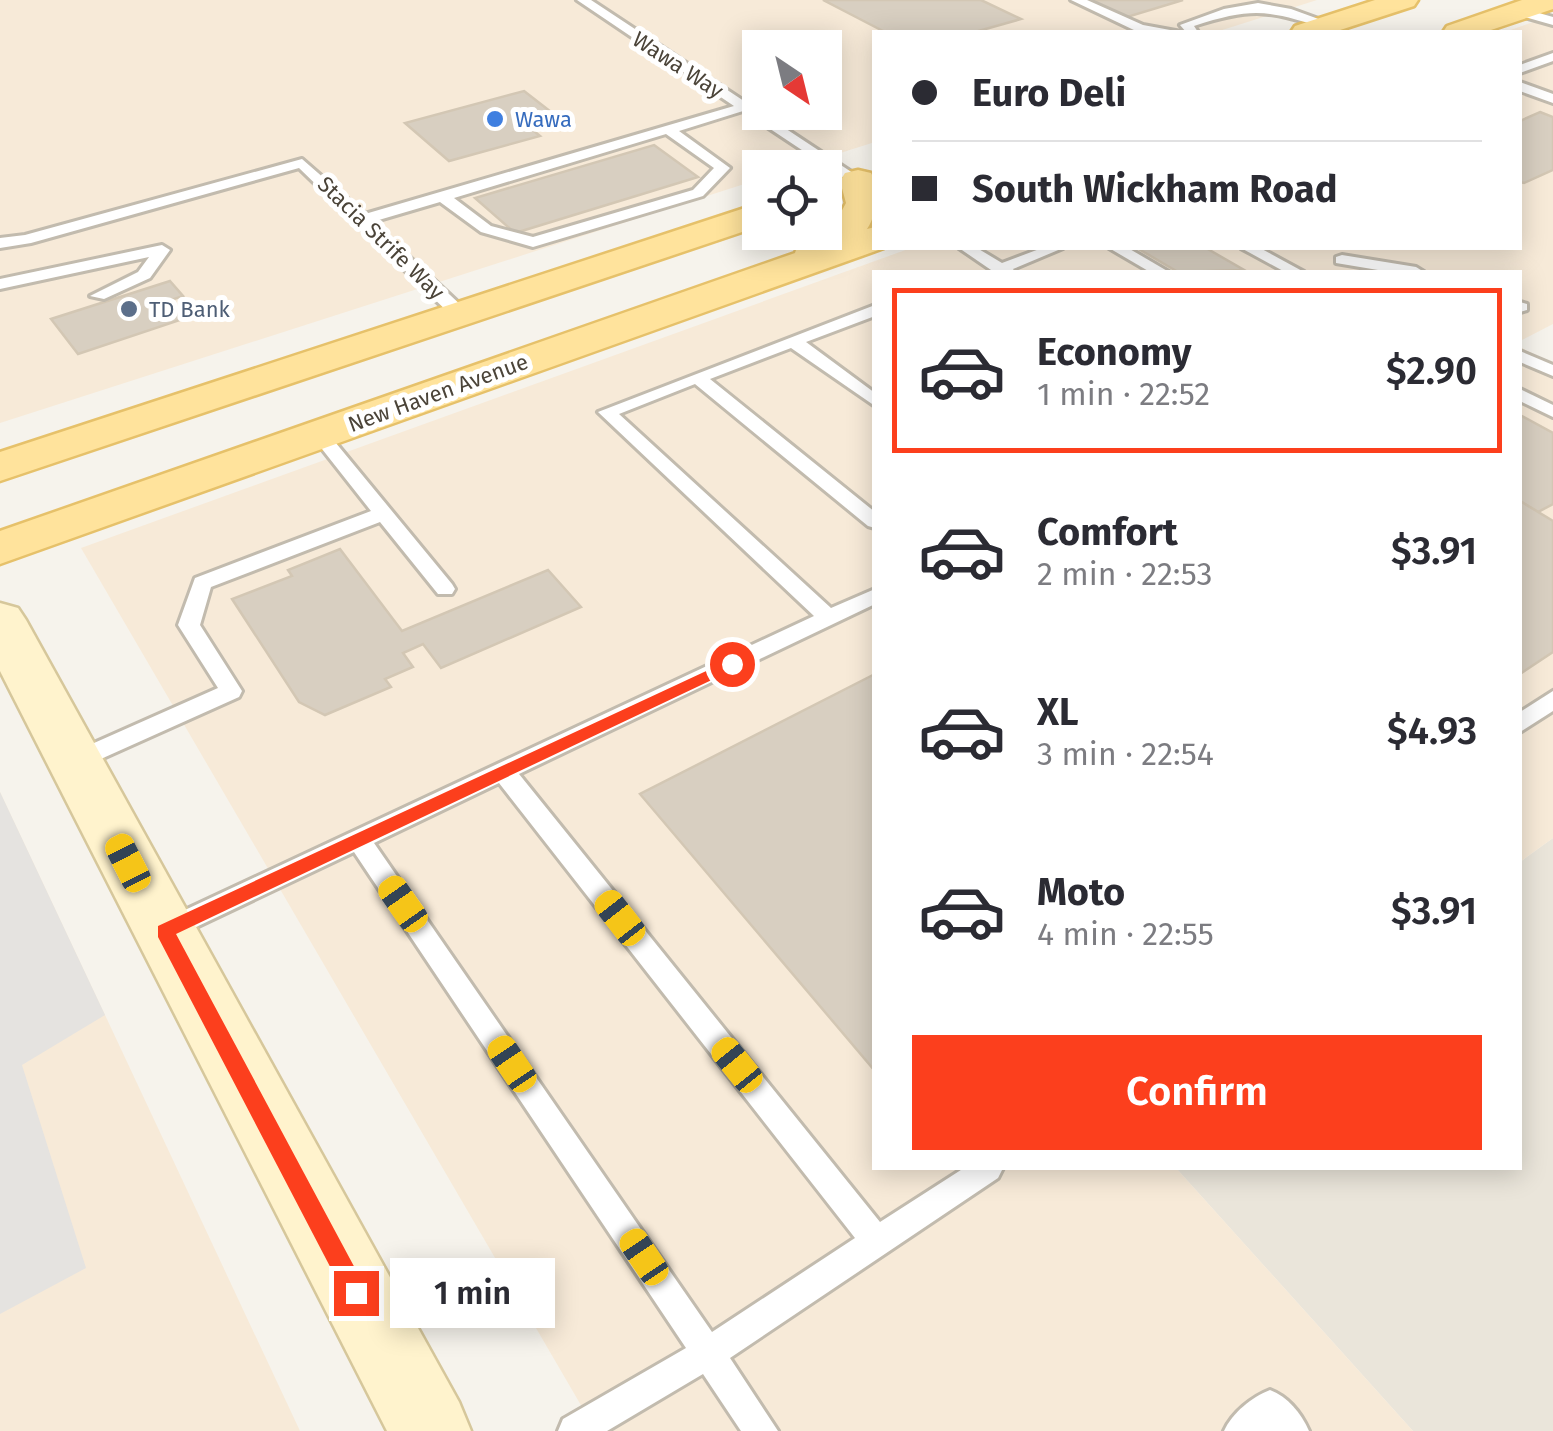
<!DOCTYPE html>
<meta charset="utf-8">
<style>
:root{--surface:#fff;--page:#f2f2f3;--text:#2b2b33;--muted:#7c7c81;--line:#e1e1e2;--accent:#fc3f1d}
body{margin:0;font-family:"Fira Sans",sans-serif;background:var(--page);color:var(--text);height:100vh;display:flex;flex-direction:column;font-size:38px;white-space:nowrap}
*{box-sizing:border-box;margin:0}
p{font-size:32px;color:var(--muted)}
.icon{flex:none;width:55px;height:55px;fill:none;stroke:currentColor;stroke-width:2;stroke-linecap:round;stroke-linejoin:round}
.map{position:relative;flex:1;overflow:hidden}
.drawer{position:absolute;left:872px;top:270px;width:650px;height:900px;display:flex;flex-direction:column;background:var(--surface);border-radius:0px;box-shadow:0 5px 25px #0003}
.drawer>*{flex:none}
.top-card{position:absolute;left:872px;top:30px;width:650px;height:220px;border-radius:0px;box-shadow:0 5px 25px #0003;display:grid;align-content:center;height:220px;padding:0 40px;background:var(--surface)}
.needle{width:65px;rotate:145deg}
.controls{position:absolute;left:742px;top:30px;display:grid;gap:20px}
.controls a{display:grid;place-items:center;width:100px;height:100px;border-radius:0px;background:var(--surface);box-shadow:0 5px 25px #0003;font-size:50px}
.end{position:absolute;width:45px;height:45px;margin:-22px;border:12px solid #fc3f1d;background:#fff;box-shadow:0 0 0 5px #fff}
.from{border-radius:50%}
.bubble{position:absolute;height:70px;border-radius:0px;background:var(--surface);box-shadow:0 5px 25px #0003;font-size:32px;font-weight:600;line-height:70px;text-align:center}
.car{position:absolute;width:30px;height:60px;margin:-30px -15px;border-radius:12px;box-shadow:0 0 8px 2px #0007;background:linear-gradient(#f5c518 24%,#345 0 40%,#f5c518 0 76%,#345 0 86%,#f5c518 0)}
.top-card b{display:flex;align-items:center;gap:35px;height:95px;font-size:38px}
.top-card b+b{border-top:2px solid var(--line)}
.top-card i{width:25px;height:25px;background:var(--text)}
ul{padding:18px 0 0;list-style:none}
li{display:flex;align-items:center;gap:30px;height:165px;margin:0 20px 15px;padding:0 20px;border:5px solid transparent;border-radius:0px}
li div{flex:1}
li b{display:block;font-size:38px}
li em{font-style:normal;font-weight:600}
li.on{border-color:var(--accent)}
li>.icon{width:90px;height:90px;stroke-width:1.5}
.primary-button{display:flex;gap:20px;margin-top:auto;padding:20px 40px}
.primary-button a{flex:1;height:115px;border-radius:0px;background:var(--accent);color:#fff;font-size:40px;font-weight:600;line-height:115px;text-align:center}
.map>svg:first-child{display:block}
</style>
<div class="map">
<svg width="1553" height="1431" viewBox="0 0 1553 1431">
<rect width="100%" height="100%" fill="#f6f3ec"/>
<path fill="#eae5da" d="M1553,838V1431H1413L1176,1168H1520V862Z"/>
<g fill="#f7ead8" fill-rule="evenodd">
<path d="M0,0H1317L1216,32H875V142L796,167L760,168V179L0,423ZM760,48H825V112H760Z"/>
<path d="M1553,15V324L1520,341V272H875V1168H1176L1413,1431H596L81,548L911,248H1520V32H1505Z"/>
<path d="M1520,347L1553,364V838L1520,862Z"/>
<path d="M0,792L105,1015L300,1431H0Z"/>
</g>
<path fill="#e5e3e0" d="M0,792L105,1015L22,1065L86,1268L0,1314Z"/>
<g fill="#d8cfc1" stroke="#d3c7b4" stroke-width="2.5">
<path d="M823,0H981L1021,19L975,32H885Z"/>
<path d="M1099,0H1183L1114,21L1080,5Z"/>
<path d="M524,91L560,119L529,127L540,136L449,161L405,123Z"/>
<path d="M1540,112L1553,117V170L1524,183L1520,182V121Z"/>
<path d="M654,145L698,177L515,233L475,198Z"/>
<path d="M1137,248H1206L1244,270L1178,272Z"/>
<path d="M170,281L183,296L168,301L183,319L78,354L51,319Z"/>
<path d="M1520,415L1553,433V504L1538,512L1520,501Z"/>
<path d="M1520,501L1553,521V652L1520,674Z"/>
<path d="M340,549L402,631L548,570L581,607L441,668L423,644L403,653L413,667L385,679L391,687L325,715L299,702L232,599L292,576L288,570Z"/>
<path d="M875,674V1071L640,794Z"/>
</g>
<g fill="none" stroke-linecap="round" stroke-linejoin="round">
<g stroke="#c2bbae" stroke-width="6">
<g id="service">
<path d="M577,0H591L865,181L853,184L743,111L679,131L730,168L703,196L533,247L481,232L440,202L372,222L465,309L467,313L459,318L453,317L299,168L31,243L0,248V238L25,235L302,159L365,214L734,106ZM666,134L714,168L693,190L533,237L491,226L454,198Z"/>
<path d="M1071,0H1087L1143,25L1181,32L1136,31Z"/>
<path d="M1258,3L1291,9L1335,25L1329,29C1268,11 1256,6 1194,26L1198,32H1186L1180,25L1224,9Z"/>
<path d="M1518,7L1553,17V25L1514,14V8Z"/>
<path d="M1553,53V61L1520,73V65Z"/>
<path d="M1520,82L1553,94V103L1520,91Z"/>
<path d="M162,245L170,250L150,278L104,299L90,296L138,272L149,257L0,289V279Z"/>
<path d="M959,248H977L1002,263L1042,248H1063L1013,269L1015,272H994Z"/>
<path d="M1109,248H1128L1169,272H1150Z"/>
<path d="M1241,248H1260L1304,272H1285Z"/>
<path d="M1342,255L1416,267L1424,272H1390L1336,263V257Z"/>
<path d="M1520,302L1527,304V310L1520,312Z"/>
<path d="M875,305V316L806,342L875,393V406L791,348L710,379L875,512V528L868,526L695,384L619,414L831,608L875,589V604L519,774L880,1222L964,1168H1003L998,1178L730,1358L778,1431H741L703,1374L607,1431H558L563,1419L686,1348L354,852L173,938L164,942L155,938L151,931L155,924L814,616L598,412ZM499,783L855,1238L712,1332L374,843Z"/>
<path d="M1520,351L1553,365V376L1520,362Z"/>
<path d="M1520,389L1553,405V417L1520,401Z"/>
<path d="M320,430L326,431L452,584L455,589L452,594H438L380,522L211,587L200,625L242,691L239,697L83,767H67L63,761L67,755L218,688L178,625L195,578L371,511L311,435Z"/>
<path d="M1553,691V711L1520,732V712Z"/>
<path d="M1270,1390C1288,1397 1301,1413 1309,1431H1224C1232,1413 1252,1397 1270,1390Z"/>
</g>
</g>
<g stroke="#d6c79b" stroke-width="5">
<path id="secondary" d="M0,603L18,608L26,620L459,1402L471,1431H387L0,671Z"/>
</g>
<g stroke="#e6c16a" stroke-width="5">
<g id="primary">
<path d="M1375,0H1418L1414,6L1334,32H1291L1295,26Z"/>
<path d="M1522,0H1553V9L1485,32H1443L1447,26Z"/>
<path d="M858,170L871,173C880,188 877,215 867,229L875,227V248H884L0,564V531L795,253C799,241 812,232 825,232V225L840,214L846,203L840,181L845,173Z"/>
<path d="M760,203V226L0,481V452Z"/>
</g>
</g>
<use href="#service" fill="#fff" fill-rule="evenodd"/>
<use href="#secondary" fill="#fff3cd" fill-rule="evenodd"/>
<use href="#primary" fill="#ffe39c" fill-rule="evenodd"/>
</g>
<path fill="#fc3f1d" d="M732,659L737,660V668L176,934L364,1285L367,1293L364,1301L356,1304L348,1301L158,937V926Z"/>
<circle fill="#3f7fe0" stroke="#fff" stroke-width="4" cx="495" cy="119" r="10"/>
<circle fill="#5c6f8a" stroke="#fff" stroke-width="4" cx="129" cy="309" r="10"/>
<g text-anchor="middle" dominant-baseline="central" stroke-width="10" stroke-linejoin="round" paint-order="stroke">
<g font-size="22" fill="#4b4439" stroke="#fff">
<text transform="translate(678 65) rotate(33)">Wawa Way</text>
<text transform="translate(381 238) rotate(44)">Stacia Strife Way</text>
<text transform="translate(438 393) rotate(-20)">New Haven Avenue</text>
</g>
<g font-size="22" fill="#366cbe" stroke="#fff" text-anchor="start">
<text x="515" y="119">Wawa</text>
</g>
<g font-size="22" fill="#4e5e75" stroke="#fff" text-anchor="start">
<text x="149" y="309">TD Bank</text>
</g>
</g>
</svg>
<div class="controls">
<a><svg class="needle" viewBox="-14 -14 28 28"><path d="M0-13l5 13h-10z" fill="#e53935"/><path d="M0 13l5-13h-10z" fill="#7c7c81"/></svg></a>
<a><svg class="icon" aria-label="locate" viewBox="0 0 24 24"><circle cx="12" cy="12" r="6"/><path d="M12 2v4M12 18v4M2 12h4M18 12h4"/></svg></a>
</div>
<i class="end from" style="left:732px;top:664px"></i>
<i class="end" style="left:356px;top:1293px"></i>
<div class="bubble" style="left:390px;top:1258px;width:165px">1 min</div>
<i class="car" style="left:128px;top:863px;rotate:333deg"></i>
<i class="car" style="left:403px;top:904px;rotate:325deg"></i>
<i class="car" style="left:620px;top:918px;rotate:322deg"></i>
<i class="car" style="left:512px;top:1064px;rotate:326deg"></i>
<i class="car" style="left:737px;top:1065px;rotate:321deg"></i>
<i class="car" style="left:644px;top:1257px;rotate:326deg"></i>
<div class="top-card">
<b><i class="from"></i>Euro Deli</b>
<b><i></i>South Wickham Road</b>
</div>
<section class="drawer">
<ul>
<li class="on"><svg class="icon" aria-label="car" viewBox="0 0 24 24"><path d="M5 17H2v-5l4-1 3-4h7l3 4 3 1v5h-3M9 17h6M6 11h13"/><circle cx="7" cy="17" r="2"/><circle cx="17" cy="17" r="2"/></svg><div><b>Economy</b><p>1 min · 22:52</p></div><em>$2.90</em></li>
<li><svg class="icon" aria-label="car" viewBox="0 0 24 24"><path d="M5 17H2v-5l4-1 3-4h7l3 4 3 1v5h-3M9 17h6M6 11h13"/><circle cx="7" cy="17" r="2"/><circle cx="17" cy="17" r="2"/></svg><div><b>Comfort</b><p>2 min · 22:53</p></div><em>$3.91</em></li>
<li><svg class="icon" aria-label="car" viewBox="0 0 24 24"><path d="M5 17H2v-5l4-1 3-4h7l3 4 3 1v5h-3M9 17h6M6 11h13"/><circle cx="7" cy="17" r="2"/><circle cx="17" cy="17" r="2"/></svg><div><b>XL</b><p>3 min · 22:54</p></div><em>$4.93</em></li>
<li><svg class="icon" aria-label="car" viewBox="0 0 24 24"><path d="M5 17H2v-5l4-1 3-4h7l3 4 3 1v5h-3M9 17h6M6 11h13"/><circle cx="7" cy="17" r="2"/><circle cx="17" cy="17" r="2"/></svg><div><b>Moto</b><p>4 min · 22:55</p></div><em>$3.91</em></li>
</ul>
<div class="primary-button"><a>Confirm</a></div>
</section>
</div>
